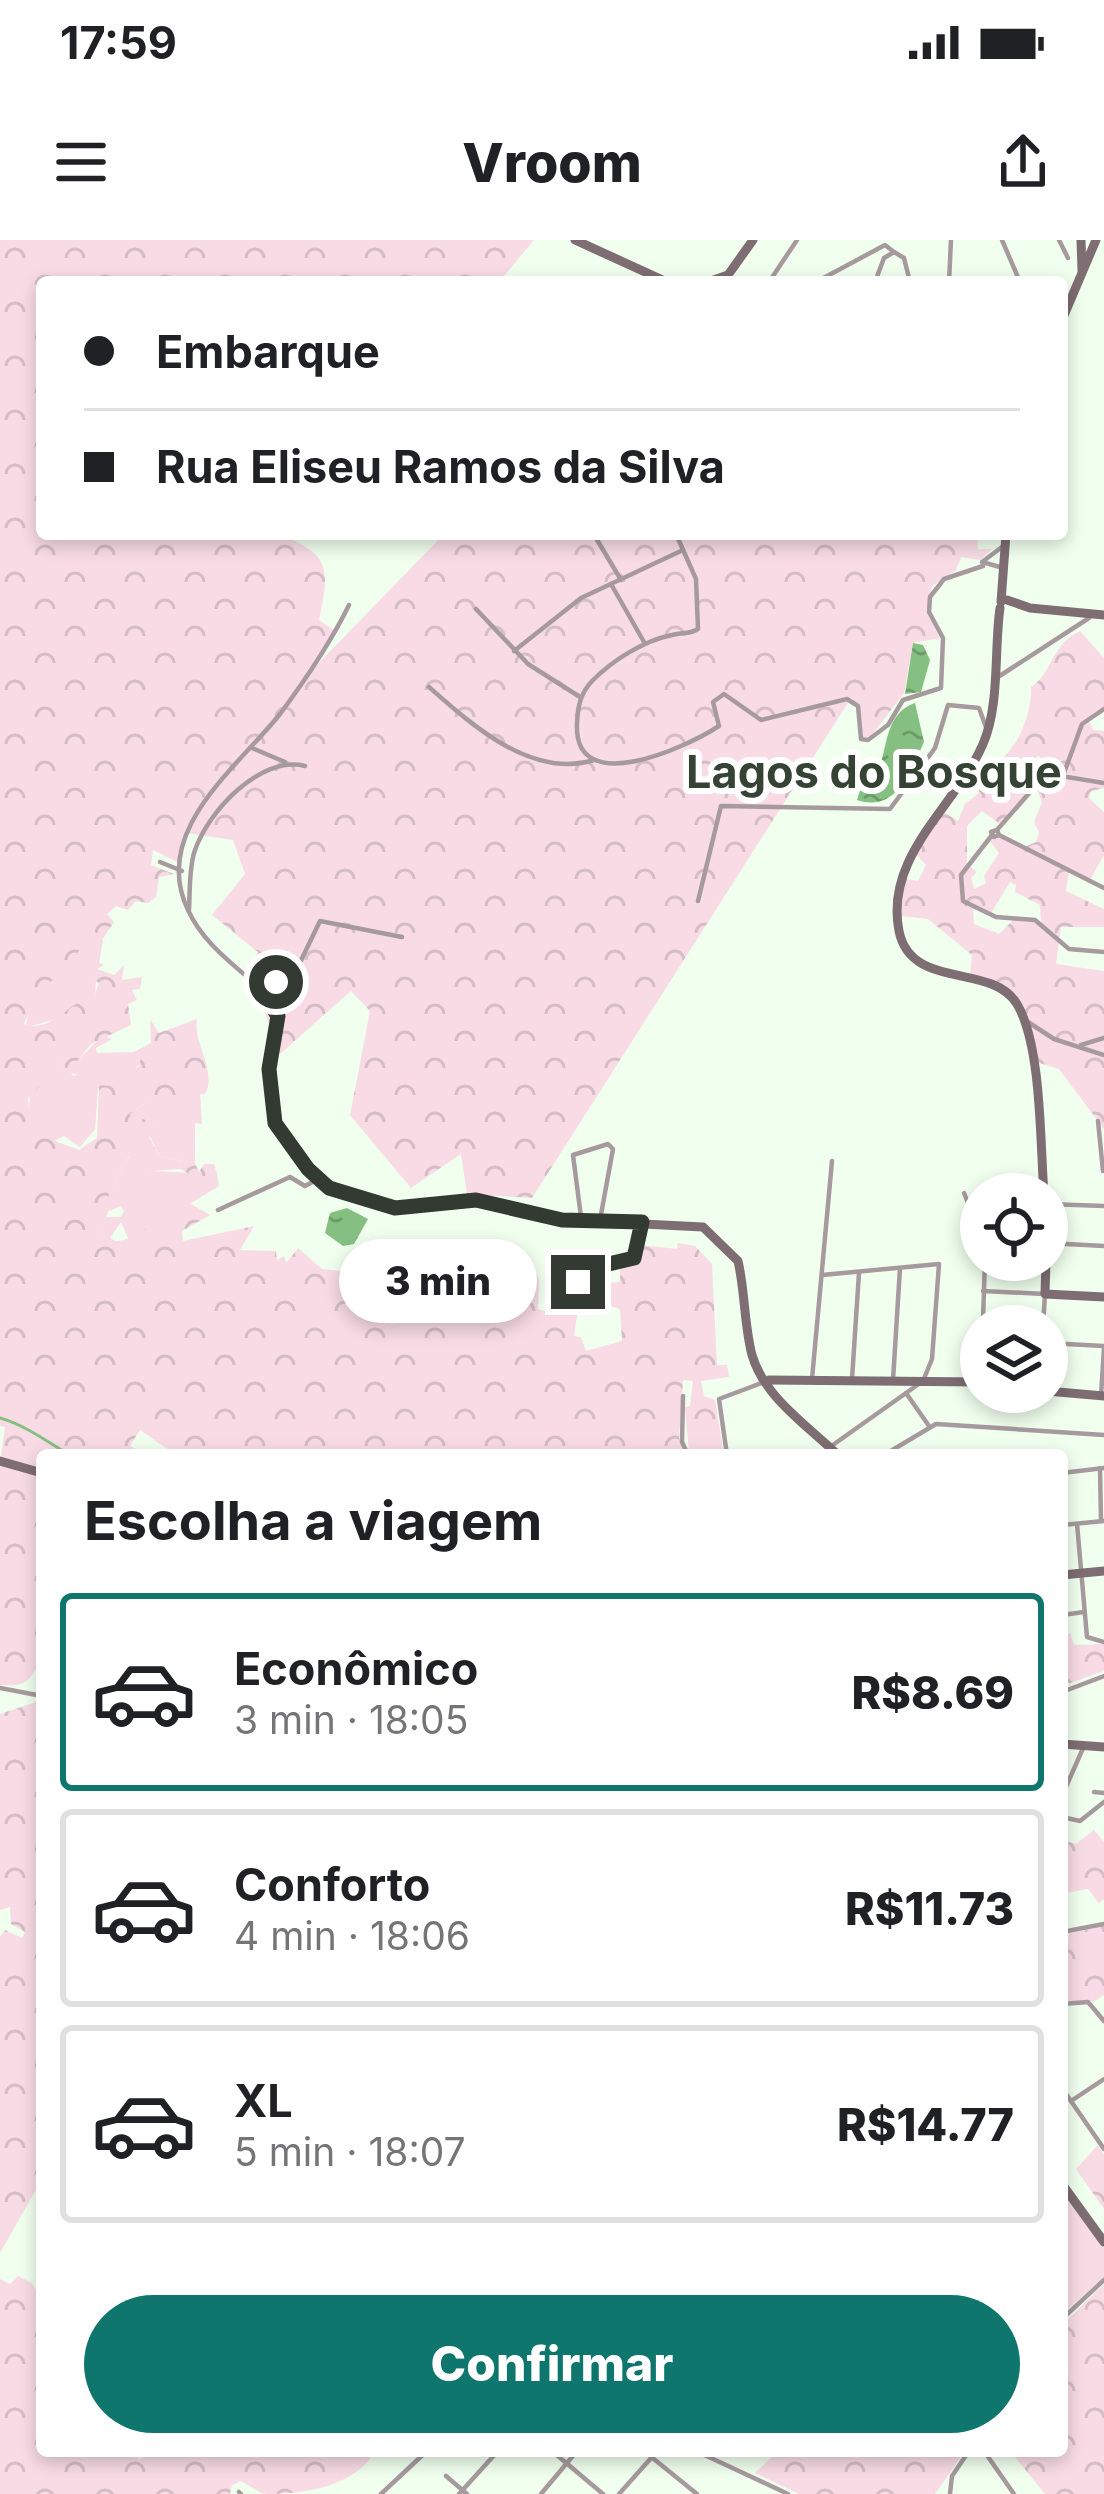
<!DOCTYPE html>
<html lang="pt">
<meta charset="utf-8">
<style>
:root{--surface:#fff;--page:#f6f6f6;--text:#202124;--muted:#757577;--line:#e0e0e0;--accent:#0f766e}
body{margin:0;font-family:Inter,sans-serif;background:var(--page);color:var(--text);height:100vh;display:flex;flex-direction:column;font-size:45px;white-space:nowrap}
*{box-sizing:border-box;margin:0}
p{font-size:39px;color:var(--muted)}
.icon{flex:none;width:66px;height:66px;fill:none;stroke:currentColor;stroke-width:2;stroke-linecap:round;stroke-linejoin:round}
.map{position:relative;flex:1;overflow:hidden}
.drawer{position:absolute;left:36px;top:1209px;width:1032px;height:1008px;display:flex;flex-direction:column;background:var(--surface);border-radius:12px;box-shadow:0 6px 18px #0003}
.drawer>*{flex:none}
.banner{position:absolute;left:36px;top:36px;width:1032px;height:264px;border-radius:12px;box-shadow:0 6px 18px #0003;display:grid;align-content:center;height:264px;padding:0 48px;background:var(--surface)}
.buttons{position:absolute;left:960px;top:933px;display:grid;gap:24px}
.buttons a{display:grid;place-items:center;width:108px;height:108px;border-radius:50%;background:var(--surface);box-shadow:0 6px 18px #0003;font-size:60px}
.end{position:absolute;width:54px;height:54px;margin:-27px;border:15px solid #333a32;background:#fff;box-shadow:0 0 0 6px #fff}
.from{border-radius:50%}
.bubble{position:absolute;height:84px;border-radius:42px;background:var(--surface);box-shadow:0 6px 18px #0003;font-size:39px;font-weight:800;line-height:84px;text-align:center}
.banner b{display:flex;align-items:center;gap:42px;height:114px;font-size:45px}
.banner b+b{border-top:3px solid var(--line)}
.banner i{width:30px;height:30px;background:var(--text)}
ul{padding:0;list-style:none}
li{display:flex;align-items:center;gap:36px;height:198px;margin:0 24px 18px;padding:0 24px;border:6px solid var(--line);border-radius:12px}
li div{flex:1}
li b{display:block;font-size:45px}
li em{font-style:normal;font-weight:800}
li.active{border-color:var(--accent)}
li>.icon{width:108px;height:108px;stroke-width:1.5}
h2{padding:0 48px;font-size:54px;line-height:144px}
.button{display:flex;gap:24px;margin-top:auto;padding:24px 48px}
.button a{flex:1;height:138px;border-radius:72px;background:var(--accent);color:#fff;font-size:48px;font-weight:800;line-height:138px;text-align:center}
.status{display:flex;justify-content:space-between;align-items:center;height:84px;padding:0 60px;background:var(--surface);direction:ltr}
.status svg{height:33px;fill:currentColor}
header{display:flex;justify-content:space-between;align-items:center;height:156px;padding:0 48px;background:var(--surface);font-size:54px;font-weight:800}
.map>svg:first-child{display:block}
</style>
<div class="status"><b>17:59</b><svg viewBox="0 0 49 12"><path d="M0 12V9h3v3zM5 12V6h3v6zM10 12V3h3v9zM15 12V0h3v12zM26 1h20v11H26zM47 4h2v5h-2z"/></svg></div>
<header><svg class="icon" aria-label="menu" viewBox="0 0 24 24"><path d="M4 6h16M4 12h16M4 18h16"/></svg>Vroom<svg class="icon" aria-label="share" viewBox="0 0 24 24"><path d="M12 15V3M7 8l5-5 5 5M5 13v7h14v-7"/></svg></header>
<div class="map">
<svg width="1104" height="2254" viewBox="0 0 1104 2254">
<defs>
<pattern id="forest-crowns" width="20" height="18" patternUnits="userSpaceOnUse" patternTransform="scale(3)"><rect width="20" height="18" fill="#f8dbe5"/><path d="M2 6a3 3 0 1 1 6 0M12 15a3 3 0 1 1 6 0" fill="none" stroke="#d5bdc5"/></pattern>
<pattern id="water-ripples" width="26" height="14" patternUnits="userSpaceOnUse" patternTransform="scale(3)"><rect width="26" height="14" fill="#85bf81"/><path d="M2 4q2-2 4 0t4 0M15 11q2-2 4 0t4 0" fill="none" stroke="#6d9c6a"/></pattern>
</defs>
<rect width="100%" height="100%" fill="#f0ffee"/>
<g fill="#f8dbe5">
<path d="M93,690L103,700L99,723L104,725L97,729L95,754L60,778L27,787C22,758 77,717 93,690Z"/>
<path d="M103,795L112,799L96,808L97,813L134,812L151,803L160,808V817L151,816L111,846L98,848L95,889L80,907L64,896L52,902L45,898L41,909L37,898L18,888L28,882L30,853L63,822L73,836L78,835L74,824Z"/>
<path d="M200,850L202,884L195,883V923L160,917L149,894L159,880L146,887L128,876L148,861Z"/>
<path d="M130,915L152,931L217,934L219,946L131,1000L122,1001L128,998L121,982L110,998L117,1002H111L98,993L105,977H121L124,971L120,966L110,971L107,954Z"/>
<path d="M1062,1951L1104,2008V2037L1068,2069L1062,2063Z"/>
</g>
<g fill="url(#forest-crowns)" fill-rule="evenodd">
<path d="M0,0H534L499,42H42V294H279C328,314 331,325 319,380L335,391L312,430L444,294H977L978,309H992L980,320L961,317L956,330L932,346L926,371L940,398L913,403L904,453L871,496L863,497L860,467L851,458L532,958L467,954L461,914L411,948L350,875L370,771L351,751L280,814L248,727L258,712L212,675L245,634L233,600L187,593L181,624L153,610L151,625L174,634L159,637L156,657L148,663L136,661L128,670L116,666L107,674L114,682L102,700L93,690C73,727 39,743 24,784C52,793 67,763 95,754L99,743L89,737L97,729L114,735L124,725L122,740L142,737L140,749L132,750L137,760L128,764L131,785L91,804L75,824L78,835L67,832L63,822L28,858L30,880L38,883L47,876L44,897L79,910L97,898L99,845L111,846L108,836L120,837L121,830L139,827L141,816H160L151,803L150,779L159,793L197,779C192,802 218,832 205,854L148,861L129,875L146,880L147,886L159,880L162,897H149L160,917L195,923L199,932L204,924H214L217,934L197,939L181,929L152,931L129,916L108,953L112,965L98,993L111,1002L131,999L186,961L210,975L182,991L183,1001L254,986L240,1010L276,1011L277,1020L284,1016L286,1023L298,1008L322,1029L350,1032L346,1066L386,1069L391,1084L417,1077L433,1059L479,1050L476,1035L497,1019L522,1016L517,1022L522,1028L531,1023L539,1039L538,1069L555,1074L565,1067L574,1047L581,1048L574,1096L581,1097L586,1111L622,1101L620,1069L591,1060L595,1044L620,1042V1025L635,1020L642,1005L677,1009L678,1003L695,1006L712,1024L717,1125H727L729,1137L701,1141L704,1156L715,1160L724,1215L689,1213L685,1167L690,1166L693,1141L683,1140L679,1198L684,1215H176L140,1190L130,1206L146,1215H42V1231L1,1217L5,1187L0,1186Z"/>
<path d="M1080,391L1104,418V469L1087,479L1094,490L1104,491V548L1091,551L1089,558L1104,572V615L1089,642L1069,631L1066,651L1104,669V687H1061L1056,724L1104,731V889L1059,829L1036,822L1016,763L970,735L972,715L928,679L901,676L899,656L906,639L918,641L926,625L915,613L944,572L958,581L965,564L979,553L978,533C1014,522 1032,478 1031,447C1052,434 1052,403 1080,391ZM1038,516L1067,537L1036,547L1042,562L1034,582L1039,592L1036,602L1022,608L999,595L989,600L999,613L984,636L986,643L974,649L971,638L977,632L967,624V586L982,571L1000,584L1031,551L1019,532ZM1010,642L1016,645L1015,652L1040,665L1041,682L1014,679L999,694L974,684L973,668L990,675Z"/>
<path d="M0,1223L42,1236V1421C27,1441 29,1447 0,1445Z"/>
<path d="M1070,1393L1074,1405L1104,1404V1431L1062,1446V1395Z"/>
<path d="M42,1460V1939L0,2013V1697L5,1690L22,1698L25,1692L11,1684L10,1667L0,1670V1474Z"/>
<path d="M1094,1590L1104,1602V1659L1099,1663L1088,1649L1062,1654V1600L1076,1604Z"/>
<path d="M1104,1686V1755L1095,1761H1062V1695Z"/>
<path d="M1098,1905L1104,1914V1969L1076,1929Z"/>
<path d="M18,2036L32,2043L42,2062V2211H135L139,2220L150,2211L373,2214C353,2247 302,2254 266,2254C258,2253 250,2245 241,2241L232,2245L230,2254H0V2039L10,2044Z"/>
<path d="M1104,2044V2254H1045L1010,2211H1062V2085Z"/>
<path d="M778,2211H965L935,2254H799L755,2233Z"/>
</g>
<g fill="url(#water-ripples)">
<path d="M913,403L923,405L930,420L921,452L905,454Z"/>
<path d="M915,463L924,502C910,533 896,573 857,560L861,547L854,540L853,524L881,522C888,501 887,473 915,463Z"/>
<path d="M347,968L368,979L354,1004L343,1006L325,993L330,973Z"/>
</g>
<g fill="none" stroke-linecap="round" stroke-linejoin="round">
<path stroke="#85bf81" stroke-width="3" d="M0,1178C27,1186 48,1202 69,1215"/>
<g stroke="#a69a9e" stroke-width="4.5">
<path d="M1002,0L1020,42"/>
<path d="M1059,0L1068,18"/>
<path d="M769,42L797,0"/>
<path d="M816,42L885,5L894,12"/>
<path d="M875,42L884,18L894,12L904,18L910,42"/>
<path d="M949,42L951,0"/>
<path d="M676,294L696,339L698,389C688,395 683,392 672,395C643,401 613,420 592,441C580,454 578,466 577,483C573,560 687,507 719,486L713,462L724,454L761,480L847,459L858,466L861,499L868,500L888,485L903,460L941,448L943,398L929,372L930,357L944,339L983,326"/>
<path d="M596,298L621,340"/>
<path d="M1000,327L982,322L1002,307"/>
<path d="M611,344L644,402"/>
<path d="M349,365C330,404 306,439 280,474C238,527 150,591 188,670C204,705 235,725 263,751L294,735L320,681L402,697"/>
<path d="M476,369L528,424L580,457"/>
<path d="M514,411L581,358L683,310"/>
<path d="M998,437L1089,378"/>
<path d="M429,447C473,486 532,539 594,520"/>
<path d="M252,508L285,522"/>
<path d="M1064,533L1082,484L1104,469"/>
<path d="M1067,537L1104,543"/>
<path d="M997,590L1031,551L1061,538"/>
<path d="M997,590L999,595L994,597L991,592Z"/>
<path d="M992,595L961,635L963,661L996,677L1035,680L1069,709L1104,712"/>
<path d="M999,595L1104,648"/>
<path d="M160,622L182,631"/>
<path d="M698,661L721,566L890,569L935,508L948,465L979,468L987,490"/>
<path d="M189,670C190,651 189,631 194,613C207,572 260,515 305,526"/>
<path d="M1028,782L1054,799L1104,815"/>
<path d="M1081,805L1104,798"/>
<path d="M1098,881L1103,931"/>
<path d="M964,953L981,994"/>
<path d="M1047,964L1104,966"/>
<path d="M218,970L290,937L305,946L318,939"/>
<path d="M581,977L573,915L608,904L613,909L600,980"/>
<path d="M1047,1003L1104,1006"/>
<path d="M822,1035L939,1024L932,1119L923,1141L830,1207"/>
<path d="M983,1051L1045,1054L1043,1086"/>
<path d="M553,1061L600,1026L634,1018L642,983"/>
<path d="M1047,1103L1104,1106"/>
<path d="M812,1139L832,921"/>
<path d="M852,1139L859,1033"/>
<path d="M981,1139L985,1020"/>
<path d="M893,1140L900,1028"/>
<path d="M906,1153L929,1186"/>
<path d="M683,1156L682,1202L688,1215"/>
<path d="M1101,1156L1104,1108"/>
<path d="M727,1215L719,1159L764,1142"/>
<path d="M884,1215L936,1184L1104,1195"/>
<path d="M1100,1228L1101,1281"/>
<path d="M1062,1233L1104,1228"/>
<path d="M1077,1284L1087,1397L1104,1402"/>
<path d="M1062,1285L1104,1281"/>
<path d="M1062,1375L1084,1372"/>
<path d="M0,1448L42,1456"/>
<path d="M1062,1452L1104,1436"/>
<path d="M1094,1552L1104,1553"/>
<path d="M1062,1556L1084,1506"/>
<path d="M1062,1577L1080,1581L1104,1562"/>
<path d="M1062,1692L1104,1684"/>
<path d="M1062,1764L1088,1762L1104,1781"/>
<path d="M1062,1848L1104,1909"/>
<path d="M1071,1861L1104,1839"/>
<path d="M1062,2079L1104,2040"/>
<path d="M552,2211L603,2254"/>
<path d="M644,2211L697,2254"/>
<path d="M696,2211L788,2254"/>
<path d="M730,2211H735"/>
<path d="M984,2211L1014,2254"/>
<path d="M446,2236L467,2254"/>
<path d="M239,2252L241,2254"/>
<path d="M381,2254L427,2211"/>
<path d="M459,2254L498,2211"/>
<path d="M541,2254L577,2211"/>
<path d="M619,2254L652,2217"/>
<path d="M950,2254L952,2236L969,2211"/>
</g>
<g stroke="#7e6d72" stroke-width="9">
<path d="M575,0L667,42"/>
<path d="M1081,0L1082,30"/>
<path d="M708,42L728,35L753,0"/>
<path d="M1062,80L1096,0"/>
<path d="M1007,360L1030,368L1104,375"/>
<path d="M1001,362L1006,294"/>
<path d="M1000,368C994,410 1000,465 983,504C957,565 884,615 899,691C911,751 992,722 1017,764C1042,806 1040,905 1044,954"/>
<path d="M263,751L278,776L269,829L276,883L308,929L338,952L395,968L476,960L563,980L703,987L738,1021C745,1051 744,1084 752,1115C764,1157 808,1186 838,1215"/>
<path d="M1047,1003V1005"/>
<path d="M1046,1020L1045,1054L1104,1057"/>
<path d="M769,1140L981,1142"/>
<path d="M1047,1151L1104,1156"/>
<path d="M0,1221L42,1233"/>
<path d="M1062,1335L1104,1331"/>
<path d="M1062,1504L1104,1507"/>
<path d="M1062,1944L1104,2002"/>
</g>
</g>
<g fill="none" stroke-linecap="round" stroke-linejoin="round">
<path stroke="#333a32" stroke-width="15" d="M276,742L262,751L278,776L269,829L275,883L308,929L329,948L395,968L476,960L562,980L642,982L634,1018L600,1026L578,1042"/>
</g>
<g text-anchor="middle" dominant-baseline="central" stroke-width="12" stroke-linejoin="round" paint-order="stroke">
<g font-size="45" font-weight="bold" fill="#344333" stroke="#fff">
<text x="874" y="531">Lagos do Bosque</text>
</g>
</g>
</svg>
<div class="buttons">
<a><svg class="icon" aria-label="locate" viewBox="0 0 24 24"><circle cx="12" cy="12" r="6"/><path d="M12 2v4M12 18v4M2 12h4M18 12h4"/></svg></a>
<a><svg class="icon" aria-label="layers" viewBox="0 0 24 24"><path d="M12 4l9 5-9 5-9-5zM3 14l9 5 9-5"/></svg></a>
</div>
<i class="end from" style="left:276px;top:742px"></i>
<i class="end" style="left:578px;top:1042px"></i>
<div class="bubble" style="left:339px;top:999px;width:198px">3 min</div>
<div class="banner">
<b><i class="from"></i>Embarque</b>
<b><i></i>Rua Eliseu Ramos da Silva</b>
</div>
<section class="drawer">
<h2>Escolha a viagem</h2>
<ul>
<li class="active"><svg class="icon" aria-label="car" viewBox="0 0 24 24"><path d="M5 17H2v-5l4-1 3-4h7l3 4 3 1v5h-3M9 17h6M6 11h13"/><circle cx="7" cy="17" r="2"/><circle cx="17" cy="17" r="2"/></svg><div><b>Econômico</b><p>3 min · 18:05</p></div><em>R$8.69</em></li>
<li><svg class="icon" aria-label="car" viewBox="0 0 24 24"><path d="M5 17H2v-5l4-1 3-4h7l3 4 3 1v5h-3M9 17h6M6 11h13"/><circle cx="7" cy="17" r="2"/><circle cx="17" cy="17" r="2"/></svg><div><b>Conforto</b><p>4 min · 18:06</p></div><em>R$11.73</em></li>
<li><svg class="icon" aria-label="car" viewBox="0 0 24 24"><path d="M5 17H2v-5l4-1 3-4h7l3 4 3 1v5h-3M9 17h6M6 11h13"/><circle cx="7" cy="17" r="2"/><circle cx="17" cy="17" r="2"/></svg><div><b>XL</b><p>5 min · 18:07</p></div><em>R$14.77</em></li>
</ul>
<div class="button"><a>Confirmar</a></div>
</section>
</div>
